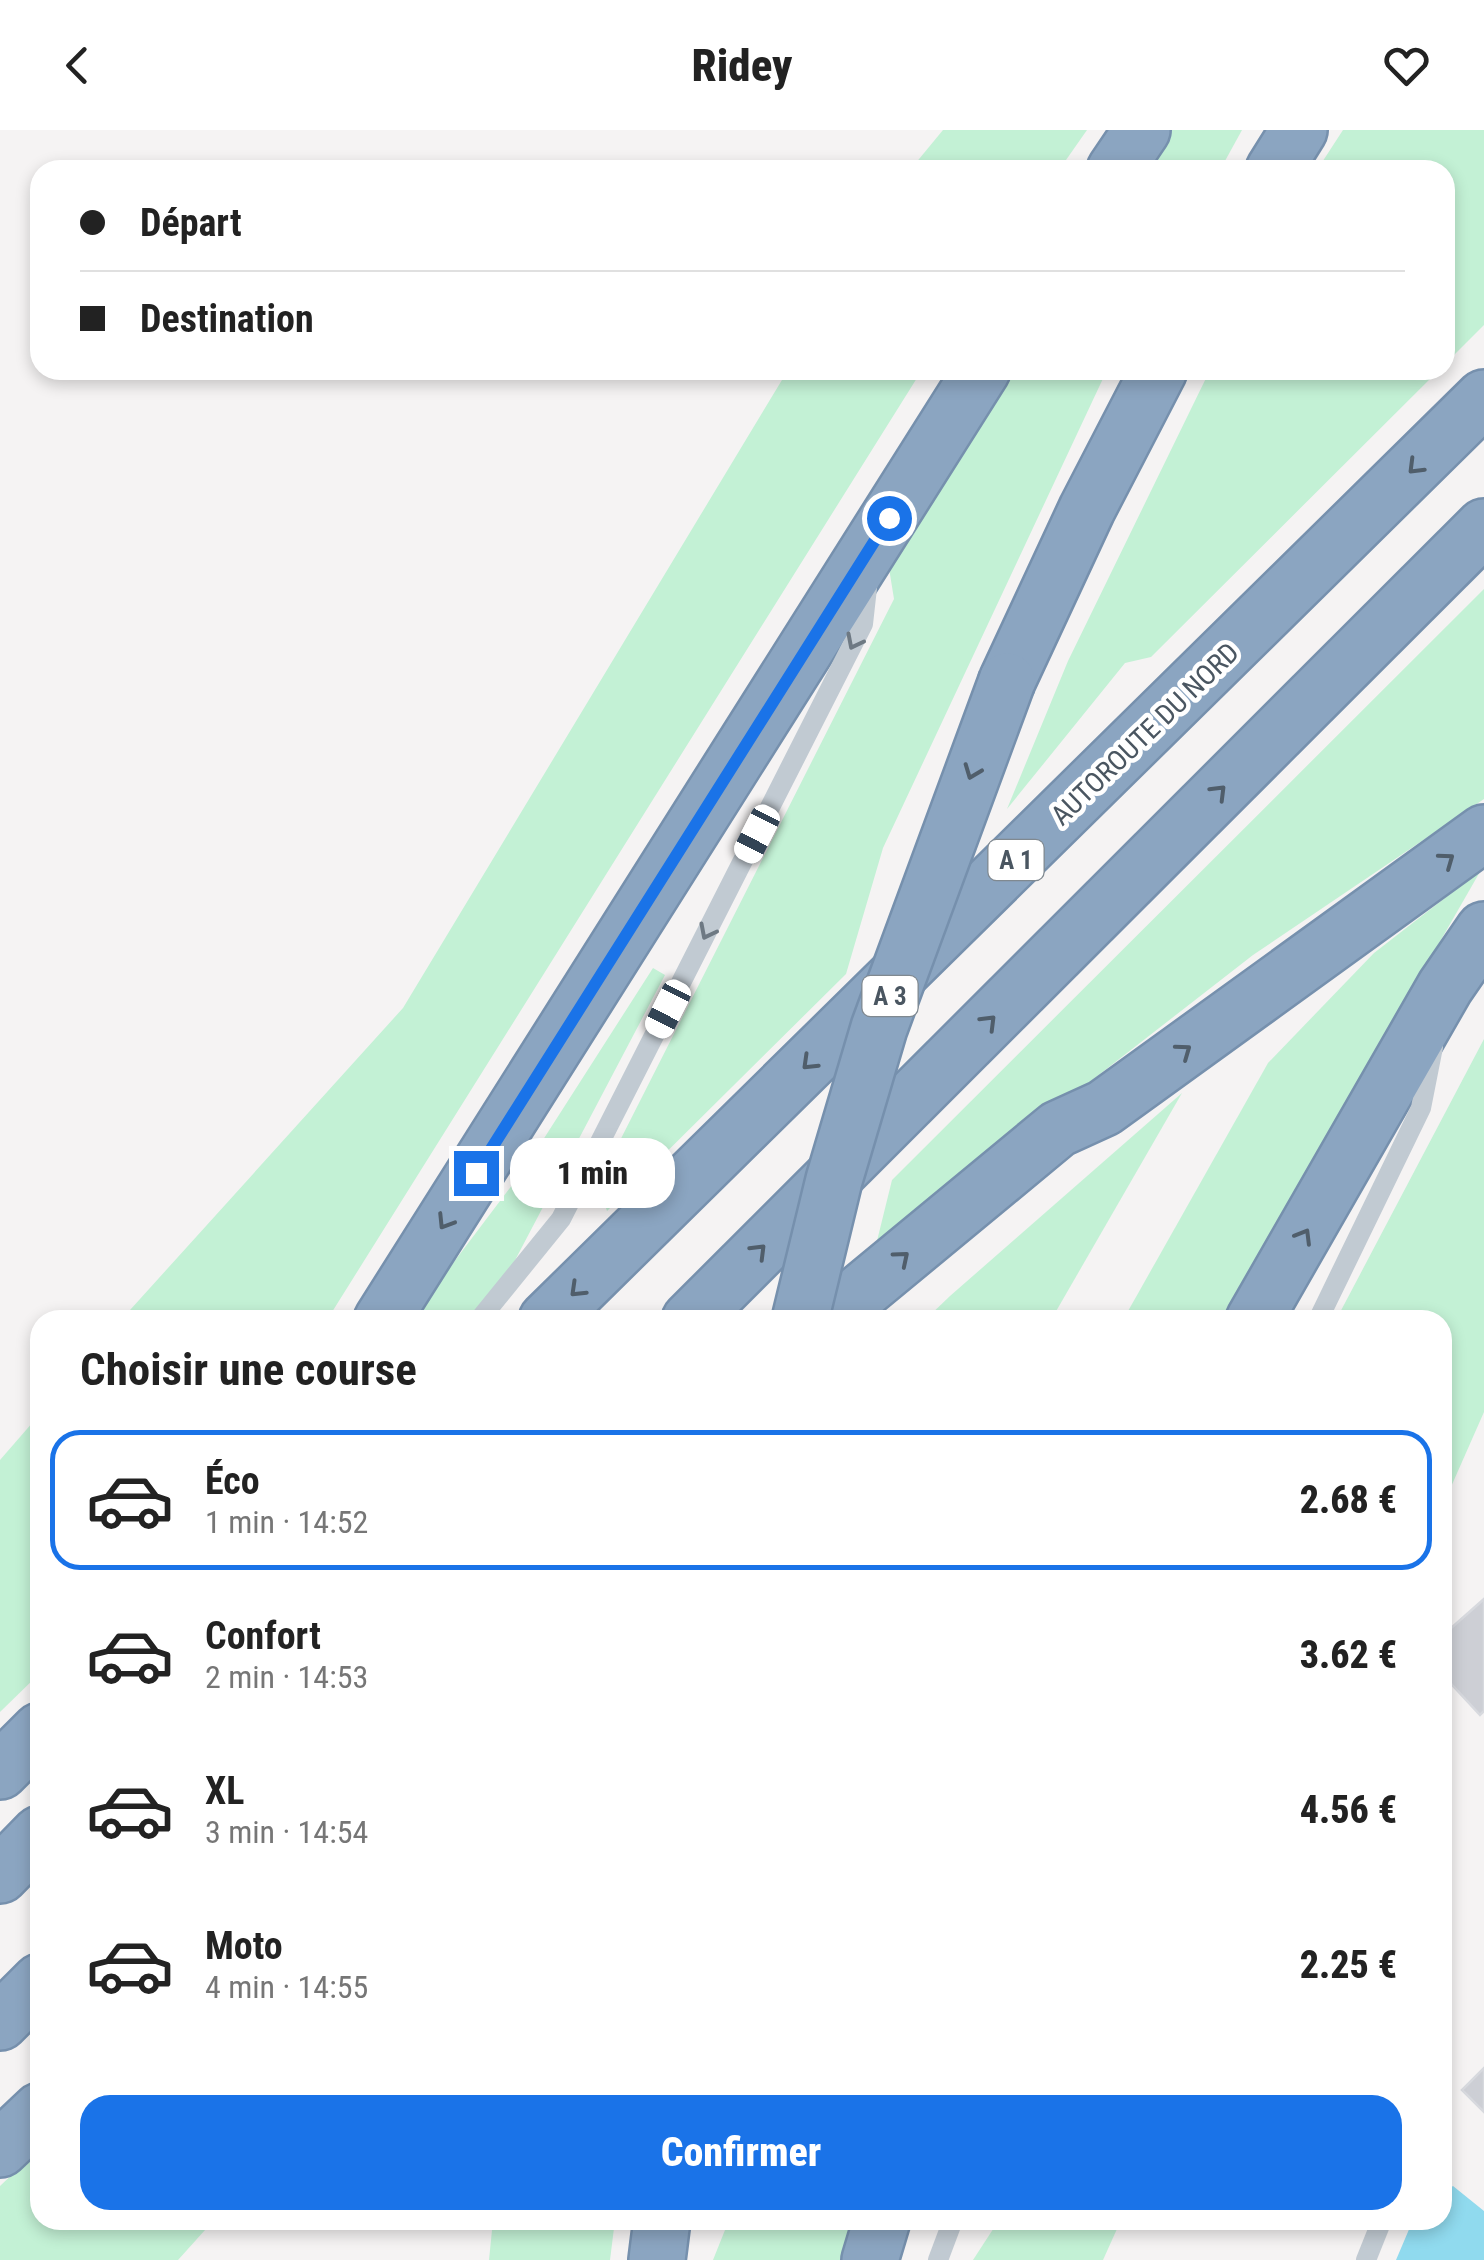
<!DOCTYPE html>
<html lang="fr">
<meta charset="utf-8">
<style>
:root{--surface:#fff;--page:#f6f6f6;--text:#222;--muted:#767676;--line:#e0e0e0;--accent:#1a73e8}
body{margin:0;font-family:"Roboto Condensed",sans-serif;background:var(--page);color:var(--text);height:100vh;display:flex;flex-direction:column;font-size:38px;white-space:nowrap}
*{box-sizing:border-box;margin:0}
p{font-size:32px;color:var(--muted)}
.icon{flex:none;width:55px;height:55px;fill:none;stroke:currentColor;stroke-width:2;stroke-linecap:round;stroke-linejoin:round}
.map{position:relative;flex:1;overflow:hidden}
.panel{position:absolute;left:30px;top:1180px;width:1422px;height:920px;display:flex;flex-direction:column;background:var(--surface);border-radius:30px;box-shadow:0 5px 15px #0003}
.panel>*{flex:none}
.banner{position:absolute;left:30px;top:30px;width:1425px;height:220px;border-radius:30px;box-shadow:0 5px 15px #0003;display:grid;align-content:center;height:220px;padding:0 50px;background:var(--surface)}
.end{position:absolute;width:45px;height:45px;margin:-22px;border:12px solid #1a73e8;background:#fff;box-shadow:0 0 0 5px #fff}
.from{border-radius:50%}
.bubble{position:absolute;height:70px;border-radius:30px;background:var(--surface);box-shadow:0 5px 15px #0003;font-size:32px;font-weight:800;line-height:70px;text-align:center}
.car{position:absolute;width:30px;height:60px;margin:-30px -15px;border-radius:12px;box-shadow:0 0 8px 2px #0007;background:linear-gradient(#fff 24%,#345 0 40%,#fff 0 76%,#345 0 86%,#fff 0)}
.banner b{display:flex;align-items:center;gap:35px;height:95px;font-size:38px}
.banner b+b{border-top:2px solid var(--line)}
.banner i{width:25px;height:25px;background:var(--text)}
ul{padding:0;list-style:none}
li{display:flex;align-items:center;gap:30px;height:140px;margin:0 20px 15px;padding:0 30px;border:5px solid transparent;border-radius:30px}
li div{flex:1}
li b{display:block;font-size:38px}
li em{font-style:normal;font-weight:800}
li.selected{border-color:var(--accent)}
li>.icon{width:90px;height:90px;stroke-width:1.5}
h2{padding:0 50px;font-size:45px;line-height:120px}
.primary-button{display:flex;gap:20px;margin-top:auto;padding:20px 50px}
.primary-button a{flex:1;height:115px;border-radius:30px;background:var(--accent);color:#fff;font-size:40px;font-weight:800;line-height:115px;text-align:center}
header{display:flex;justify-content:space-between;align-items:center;height:130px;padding:0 50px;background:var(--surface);font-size:45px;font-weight:800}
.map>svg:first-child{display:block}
</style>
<header><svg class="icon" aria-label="back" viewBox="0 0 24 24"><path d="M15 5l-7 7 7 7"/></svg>Ridey<svg class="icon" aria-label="heart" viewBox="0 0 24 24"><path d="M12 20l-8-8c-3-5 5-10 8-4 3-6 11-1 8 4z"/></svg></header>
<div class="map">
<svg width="1484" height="2130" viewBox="0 0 1484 2130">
<rect width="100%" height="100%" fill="#f5f3f3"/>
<g fill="#c3f1d5">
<path d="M943,0H1087L1059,40H910Z"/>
<path d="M1168,0H1242L1220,40H1142Z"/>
<path d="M1343,0H1484V195L1445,234V40H1317Z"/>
<path d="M788,240H922L327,1190H121L403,878Z"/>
<path d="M1012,240H1107L883,718L846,844L607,1081L598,1054L894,469L888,432Z"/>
<path d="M1210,240H1439L1151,527L1125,533L1007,679L1068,531Z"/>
<path d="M1484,459V669L1253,825L875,1119L892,1050Z"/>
<path d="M1481,740L1223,1190H1123L1268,933L1374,823Z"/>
<path d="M653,838L665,845L502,1155L469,1190H410L525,1038Z"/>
<path d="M1484,909V1282L1443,1375L1442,1190H1336Z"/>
<path d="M1182,963L1051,1190H925L950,1166Z"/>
<path d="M40,1284V1543L0,1582V1330Z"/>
<path d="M40,2018V2090H214L178,2130H0V2056Z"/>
<path d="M493,2090H615L610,2130H489Z"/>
<path d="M729,2090H858L846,2130H713Z"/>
<path d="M999,2090H1121L1103,2130H973Z"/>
</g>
<path fill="#90daee" d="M1453,2056L1484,2081V2130H1396L1413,2090H1442L1443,2063Z"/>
<g fill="#cdcfd5" stroke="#d7d9de" stroke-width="2.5">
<path d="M1484,1469V1581L1480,1585L1442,1544V1506Z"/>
<path d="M1484,1938V1982L1462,1960Z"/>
</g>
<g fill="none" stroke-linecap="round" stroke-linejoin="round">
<g stroke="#7690ad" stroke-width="60">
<g id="motorway">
<path d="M1115,40L1142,0"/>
<path d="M1274,40L1299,0"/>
<path d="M1007,551L1087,379L1159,240"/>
<path d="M382,1190L982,240"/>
<path d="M547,1190L1484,268"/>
<path d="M690,1190L1484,397"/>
<path d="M827,1190L1058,999L1104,978L1484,703"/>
<path d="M1254,1190L1445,857L1484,800"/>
<path d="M0,1641L40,1601"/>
<path d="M0,1745L40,1704"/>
<path d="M0,1892L40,1852"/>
<path d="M0,2019L40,1981"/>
<path d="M657,2130L662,2090"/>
<path d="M870,2130L882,2090"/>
</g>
</g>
<g stroke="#c1cad2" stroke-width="20">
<path d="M479,1190L561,1089L863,494L868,449"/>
<path d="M1318,1190L1421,978L1433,917"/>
<path d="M938,2130L953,2090"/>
<path d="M1366,2130L1382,2090"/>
</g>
<use href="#motorway" stroke="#8ba5c1" stroke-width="55"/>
<g stroke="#7690ad" stroke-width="60" stroke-linecap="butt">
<path id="motorway-bridge" d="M800,1190L834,1050L879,898L1007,551"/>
</g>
<use href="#motorway-bridge" stroke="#8ba5c1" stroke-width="55"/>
</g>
<defs><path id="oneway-chevron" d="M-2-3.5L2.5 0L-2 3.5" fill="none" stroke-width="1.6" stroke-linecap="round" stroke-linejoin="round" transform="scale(2.5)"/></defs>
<g stroke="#505e6b">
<use href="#oneway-chevron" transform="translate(1415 337) rotate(135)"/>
<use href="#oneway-chevron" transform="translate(972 642) rotate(111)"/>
<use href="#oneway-chevron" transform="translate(1219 662) rotate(-45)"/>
<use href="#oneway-chevron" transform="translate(1447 730) rotate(-36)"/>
<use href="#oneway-chevron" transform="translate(989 892) rotate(-45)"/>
<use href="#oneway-chevron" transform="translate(1184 921) rotate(-36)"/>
<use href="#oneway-chevron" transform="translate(809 933) rotate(136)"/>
<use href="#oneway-chevron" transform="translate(445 1092) rotate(122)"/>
<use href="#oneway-chevron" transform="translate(1304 1106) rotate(-59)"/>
<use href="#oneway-chevron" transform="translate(759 1121) rotate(-45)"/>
<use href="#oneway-chevron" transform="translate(902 1128) rotate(-40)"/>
<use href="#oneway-chevron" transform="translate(577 1160) rotate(136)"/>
</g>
<g stroke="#6e7983">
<use href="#oneway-chevron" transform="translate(854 512) rotate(117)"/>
<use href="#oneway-chevron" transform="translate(707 802) rotate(117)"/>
</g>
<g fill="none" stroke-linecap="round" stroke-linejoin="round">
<path stroke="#1a73e8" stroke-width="12" d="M476,1043L889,388"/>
</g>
<g text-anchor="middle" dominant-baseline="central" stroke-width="9" stroke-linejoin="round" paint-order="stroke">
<g fill="#fff" stroke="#808990" stroke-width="2.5">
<rect x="988.5" y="710" width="55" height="40" rx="8"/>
<rect x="862.5" y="846" width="55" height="40" rx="8"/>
</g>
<g font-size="25" font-weight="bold" fill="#4a5661">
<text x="1016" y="730">A 1</text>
<text x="890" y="866">A 3</text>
</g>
<g font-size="28" fill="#4a5661" stroke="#fff">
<text transform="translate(1145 604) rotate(-44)">AUTOROUTE DU NORD</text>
</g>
</g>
</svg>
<i class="end from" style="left:889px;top:388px"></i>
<i class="end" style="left:476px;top:1043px"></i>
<div class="bubble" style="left:510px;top:1008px;width:165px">1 min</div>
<i class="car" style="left:757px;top:704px;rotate:207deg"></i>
<i class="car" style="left:668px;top:879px;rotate:207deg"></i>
<div class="banner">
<b><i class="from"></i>Départ</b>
<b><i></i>Destination</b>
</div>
<section class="panel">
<h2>Choisir une course</h2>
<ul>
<li class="selected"><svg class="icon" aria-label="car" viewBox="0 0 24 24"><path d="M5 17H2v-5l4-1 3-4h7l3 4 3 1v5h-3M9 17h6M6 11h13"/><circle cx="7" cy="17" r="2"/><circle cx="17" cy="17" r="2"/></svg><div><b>Éco</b><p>1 min · 14:52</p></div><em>2.68 €</em></li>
<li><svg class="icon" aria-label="car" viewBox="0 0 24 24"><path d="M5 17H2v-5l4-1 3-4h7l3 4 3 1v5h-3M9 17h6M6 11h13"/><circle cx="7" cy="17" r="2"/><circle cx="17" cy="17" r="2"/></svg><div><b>Confort</b><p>2 min · 14:53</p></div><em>3.62 €</em></li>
<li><svg class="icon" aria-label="car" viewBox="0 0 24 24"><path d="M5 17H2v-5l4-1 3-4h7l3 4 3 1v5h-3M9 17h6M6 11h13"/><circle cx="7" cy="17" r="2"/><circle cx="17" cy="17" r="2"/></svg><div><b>XL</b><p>3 min · 14:54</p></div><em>4.56 €</em></li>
<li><svg class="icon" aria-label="car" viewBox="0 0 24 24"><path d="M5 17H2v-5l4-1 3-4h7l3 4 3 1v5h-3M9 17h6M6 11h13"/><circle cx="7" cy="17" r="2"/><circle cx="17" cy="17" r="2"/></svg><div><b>Moto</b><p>4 min · 14:55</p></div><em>2.25 €</em></li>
</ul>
<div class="primary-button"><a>Confirmer</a></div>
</section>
</div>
